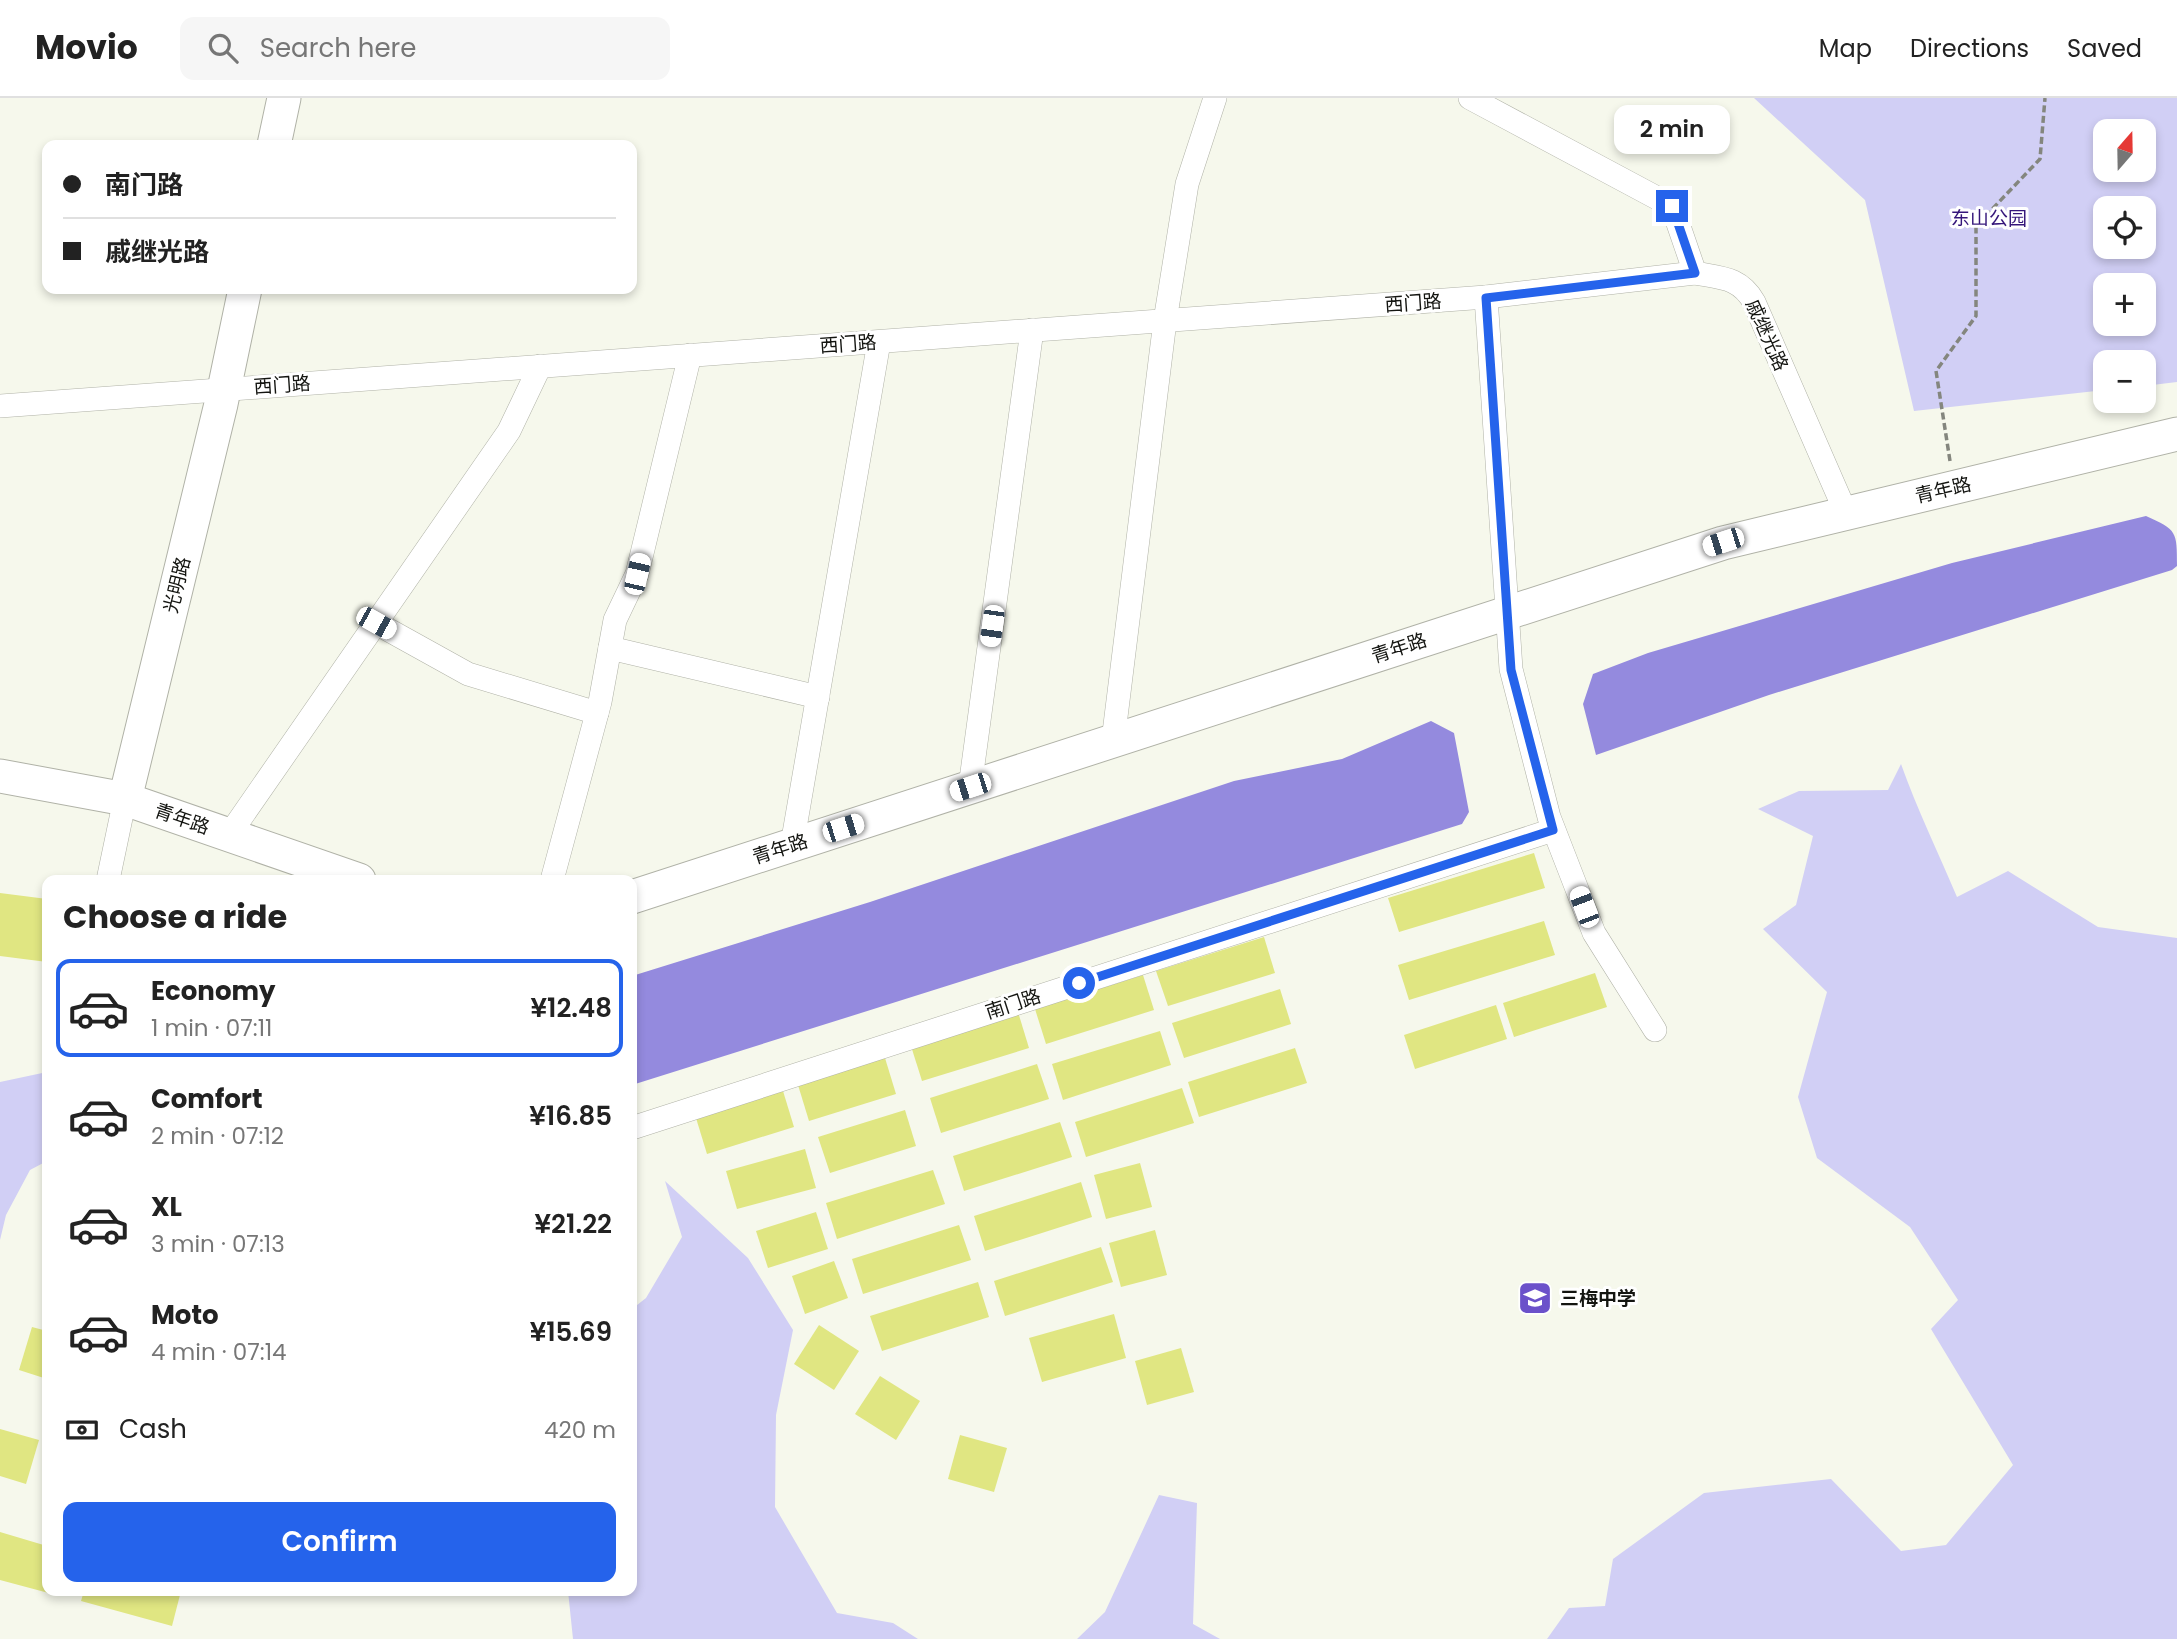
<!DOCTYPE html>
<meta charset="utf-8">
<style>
:root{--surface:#fff;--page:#f6f6f6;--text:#222;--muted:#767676;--line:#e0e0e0;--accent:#2563eb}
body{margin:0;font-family:Poppins,"Noto Sans SC",sans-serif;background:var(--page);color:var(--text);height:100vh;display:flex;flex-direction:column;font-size:26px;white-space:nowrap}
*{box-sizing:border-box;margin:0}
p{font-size:23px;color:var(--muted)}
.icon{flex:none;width:38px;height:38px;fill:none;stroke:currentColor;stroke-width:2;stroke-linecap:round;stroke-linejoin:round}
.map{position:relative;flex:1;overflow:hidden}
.panel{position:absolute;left:42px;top:777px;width:595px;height:721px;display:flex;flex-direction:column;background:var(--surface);border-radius:14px;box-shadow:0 4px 10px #0003}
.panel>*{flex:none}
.hud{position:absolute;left:42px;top:42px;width:595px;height:154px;border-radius:14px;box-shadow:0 4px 10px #0003;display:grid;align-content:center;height:154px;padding:0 21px;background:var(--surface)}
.needle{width:46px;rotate:20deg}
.fabs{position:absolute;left:2093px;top:21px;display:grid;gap:14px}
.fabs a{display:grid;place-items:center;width:63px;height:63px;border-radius:14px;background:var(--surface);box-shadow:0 4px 10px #0003;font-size:35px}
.end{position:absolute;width:32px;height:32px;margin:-16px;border:9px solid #2563eb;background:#fff;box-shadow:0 0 0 4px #fff}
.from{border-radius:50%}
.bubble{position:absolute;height:49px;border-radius:14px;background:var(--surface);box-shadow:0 4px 10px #0003;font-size:23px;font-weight:600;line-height:49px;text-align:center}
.car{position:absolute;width:21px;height:42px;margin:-21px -10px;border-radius:9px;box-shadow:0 0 5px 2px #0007;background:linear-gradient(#fff 24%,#345 0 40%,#fff 0 76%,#345 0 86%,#fff 0)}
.hud b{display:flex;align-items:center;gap:24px;height:66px;font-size:26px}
.hud b+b{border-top:2px solid var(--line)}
.hud i{width:18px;height:18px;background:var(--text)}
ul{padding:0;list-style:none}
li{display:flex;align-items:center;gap:21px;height:98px;margin:0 14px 10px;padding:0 7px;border:4px solid transparent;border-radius:14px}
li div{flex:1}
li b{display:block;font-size:26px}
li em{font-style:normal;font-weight:600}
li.current{border-color:var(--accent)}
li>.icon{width:63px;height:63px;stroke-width:1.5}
h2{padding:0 21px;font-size:32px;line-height:84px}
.pay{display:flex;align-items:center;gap:18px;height:77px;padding:0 21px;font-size:26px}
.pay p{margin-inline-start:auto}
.button{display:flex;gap:14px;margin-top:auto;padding:14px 21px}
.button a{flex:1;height:80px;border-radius:14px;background:var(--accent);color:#fff;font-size:28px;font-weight:600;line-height:80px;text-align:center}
header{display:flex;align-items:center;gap:42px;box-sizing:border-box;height:98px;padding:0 35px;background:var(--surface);border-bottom:2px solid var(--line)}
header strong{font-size:33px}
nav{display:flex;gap:38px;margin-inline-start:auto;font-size:24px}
.search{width:490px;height:63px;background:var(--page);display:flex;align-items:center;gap:18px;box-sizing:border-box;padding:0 24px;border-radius:14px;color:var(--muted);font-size:26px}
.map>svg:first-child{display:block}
</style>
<header>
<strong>Movio</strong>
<div class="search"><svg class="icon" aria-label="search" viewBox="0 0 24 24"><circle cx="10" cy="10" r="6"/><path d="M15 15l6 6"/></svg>Search here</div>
<nav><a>Map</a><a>Directions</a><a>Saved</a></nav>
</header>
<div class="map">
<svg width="2177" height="1541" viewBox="0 0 2177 1541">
<rect width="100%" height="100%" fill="#f6f8ec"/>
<g fill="#d1cff5" fill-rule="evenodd">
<path d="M1754,0H2177V284L2144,288V264H2105V292L1914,313L1865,102ZM2105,33H2144V72H2105ZM2105,110H2144V149H2105ZM2105,187H2144V226H2105Z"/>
<path d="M1901,666C1917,711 1938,754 1957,799L2008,773L2098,829L2177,840V1541H1547L1569,1510L1605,1508L1613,1461L1704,1395L1831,1381L1901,1453L1946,1447L2013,1367L1931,1231L1958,1202L1910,1129L1817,1060L1798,999L1827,894L1763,831L1796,807L1813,738L1758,711L1799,693L1888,692Z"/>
<path d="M47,974V1063L30,1072L6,1117L0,1142V984Z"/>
<path d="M665,1083L748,1160L793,1232L776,1317L775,1409L837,1515L893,1525L918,1541H573L568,1493H632V1211L646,1200L682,1139Z"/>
<path d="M1159,1397L1197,1405L1193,1526L1220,1541H1077L1105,1514Z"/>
</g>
<g fill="#948ade">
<path d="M2146,418C2177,432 2177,433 2177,468L2172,472L1769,597L1596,657L1583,606L1593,576L1648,555L1952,465Z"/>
<path d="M1431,623L1454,635L1469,714L1462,726L632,987V878L870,804L1234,683L1342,661Z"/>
</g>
<g fill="#e0e682">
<path d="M1534,755L1545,790L1399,834L1388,800Z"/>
<path d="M0,795L47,801V864L0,858Z"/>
<path d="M1544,823L1555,857L1409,902L1398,867Z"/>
<path d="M1264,839L1275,875L1168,908L1156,873Z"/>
<path d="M1595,875L1607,909L1514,939L1503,905Z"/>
<path d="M1143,877L1154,912L1046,946L1035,911Z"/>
<path d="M1280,891L1291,926L1184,960L1172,925Z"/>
<path d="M1496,907L1507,941L1415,971L1404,937Z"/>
<path d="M1018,914L1029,950L922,983L911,948Z"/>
<path d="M1160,933L1171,967L1063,1002L1052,966Z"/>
<path d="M1295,950L1307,985L1199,1019L1188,984Z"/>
<path d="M885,960L896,996L809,1023L798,987Z"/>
<path d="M1037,966L1049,1001L941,1035L930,1000Z"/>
<path d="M1182,990L1194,1025L1086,1059L1075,1024Z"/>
<path d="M783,993L794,1029L707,1056L696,1020Z"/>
<path d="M905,1012L916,1048L830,1075L818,1039Z"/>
<path d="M1060,1024L1072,1059L964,1093L953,1058Z"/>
<path d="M805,1051L816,1090L737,1111L726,1073Z"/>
<path d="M1140,1065L1152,1109L1106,1121L1094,1077Z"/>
<path d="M933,1072L945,1106L837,1141L826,1105Z"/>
<path d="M1081,1084L1092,1119L985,1153L974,1118Z"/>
<path d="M816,1114L828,1151L768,1170L756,1133Z"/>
<path d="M959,1127L971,1162L863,1196L852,1161Z"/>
<path d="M1155,1132L1167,1177L1121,1189L1109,1145Z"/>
<path d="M1101,1149L1113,1184L1005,1218L994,1183Z"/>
<path d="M834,1163L848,1200L805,1216L792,1178Z"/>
<path d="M978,1184L989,1219L882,1253L870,1218Z"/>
<path d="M1114,1216L1126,1260L1042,1284L1029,1240Z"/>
<path d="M819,1227L859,1253L834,1292L794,1266Z"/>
<path d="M32,1229L47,1233V1281L19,1272Z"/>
<path d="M1181,1250L1194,1294L1147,1307L1135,1263Z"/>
<path d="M880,1278L920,1303L896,1342L855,1316Z"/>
<path d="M0,1331L39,1342L26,1386L0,1378Z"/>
<path d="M960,1337L1007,1350L994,1394L948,1381Z"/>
<path d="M0,1434L47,1448V1493H57L56,1497L0,1482Z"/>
<path d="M84,1493H181L172,1528L81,1503Z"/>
</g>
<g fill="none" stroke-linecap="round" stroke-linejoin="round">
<g stroke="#b0b2a7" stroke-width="24">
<g id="street">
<path d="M1470,0L1672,108L1695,175C1721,180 1740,179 1754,204L1846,415"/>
<path d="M1486,199L1511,571L1549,719L1594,835L1655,932"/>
<path d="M0,308L1486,199L1695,175"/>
<path d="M376,525L468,576L597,615"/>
<path d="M610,550L818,599"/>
<path d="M1113,643L1165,223L1187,86L1215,0"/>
<path d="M970,689L1032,232"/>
<path d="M229,737L509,333L540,268"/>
<path d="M792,747L879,244"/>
<path d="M108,782L125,701"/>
<path d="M552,782L600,604L615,522L637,476L690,257"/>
<path d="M632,1030L1553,732"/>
</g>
</g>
<g stroke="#b0b2a7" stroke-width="35">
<g id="secondary">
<path d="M274,47L284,0"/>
<path d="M0,678L125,701L359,782"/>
<path d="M125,701L221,306L245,191"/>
<path d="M632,799L1723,445L2177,336"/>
</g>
</g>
<path stroke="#84867e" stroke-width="3.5" stroke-dasharray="7 3.5" stroke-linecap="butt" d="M1950,363L1936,273L1976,218V128L2040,61L2045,0"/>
<use href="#street" stroke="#fff" stroke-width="23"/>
<use href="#secondary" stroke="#fff" stroke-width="33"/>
</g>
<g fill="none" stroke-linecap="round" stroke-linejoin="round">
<path stroke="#2563eb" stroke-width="9" d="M1079,885L1553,732L1511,572L1486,200L1695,175L1672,108"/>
</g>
<defs>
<g id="school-square" transform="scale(1.75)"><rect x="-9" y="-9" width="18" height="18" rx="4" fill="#6b51ca" stroke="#fff"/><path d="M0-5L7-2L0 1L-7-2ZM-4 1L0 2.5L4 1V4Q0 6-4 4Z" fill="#fff"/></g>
</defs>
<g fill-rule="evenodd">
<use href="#school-square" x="1535" y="1200"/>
</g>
<g text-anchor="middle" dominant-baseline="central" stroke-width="6" stroke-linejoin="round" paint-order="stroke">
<g font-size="19" fill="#35167a" stroke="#fff">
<text x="1989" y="120">东山公园</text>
</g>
<g font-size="19" fill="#141511" stroke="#fff">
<text transform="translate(1413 205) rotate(-4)">西门路</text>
<text transform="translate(1767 237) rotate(66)">戚继光路</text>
<text transform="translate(848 246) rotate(-4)">西门路</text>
<text transform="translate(282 287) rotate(-4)">西门路</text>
<text transform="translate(1943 392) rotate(-13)">青年路</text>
<text transform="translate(177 487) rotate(-76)">光明路</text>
<text transform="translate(1399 550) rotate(-18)">青年路</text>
<text transform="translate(182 721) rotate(19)">青年路</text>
<text transform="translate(780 751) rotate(-18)">青年路</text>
<text transform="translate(1013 906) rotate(-18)">南门路</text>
</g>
<g font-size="19" font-weight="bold" fill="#141511" stroke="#fff" text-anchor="start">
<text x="1560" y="1200">三梅中学</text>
</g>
</g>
</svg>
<div class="fabs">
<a><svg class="needle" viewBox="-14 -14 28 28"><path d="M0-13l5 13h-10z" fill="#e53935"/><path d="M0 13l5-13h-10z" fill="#767676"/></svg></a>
<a><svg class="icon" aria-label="locate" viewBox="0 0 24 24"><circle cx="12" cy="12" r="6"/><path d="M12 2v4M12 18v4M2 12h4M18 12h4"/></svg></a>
<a>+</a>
<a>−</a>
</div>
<i class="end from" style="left:1079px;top:885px"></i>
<i class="end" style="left:1672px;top:108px"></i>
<div class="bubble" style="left:1614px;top:7px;width:116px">2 min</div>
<i class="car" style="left:1723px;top:444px;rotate:252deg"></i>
<i class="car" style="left:637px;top:476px;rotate:13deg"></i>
<i class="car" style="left:376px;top:525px;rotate:119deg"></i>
<i class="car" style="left:992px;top:528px;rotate:188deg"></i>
<i class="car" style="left:970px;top:689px;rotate:252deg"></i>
<i class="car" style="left:843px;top:730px;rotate:72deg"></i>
<i class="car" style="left:1584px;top:809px;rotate:339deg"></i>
<div class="hud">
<b><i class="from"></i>南门路</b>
<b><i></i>戚继光路</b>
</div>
<section class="panel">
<h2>Choose a ride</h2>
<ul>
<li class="current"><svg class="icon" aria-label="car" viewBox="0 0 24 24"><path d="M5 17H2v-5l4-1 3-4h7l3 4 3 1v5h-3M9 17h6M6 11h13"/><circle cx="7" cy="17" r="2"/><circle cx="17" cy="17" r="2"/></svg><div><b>Economy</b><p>1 min · 07:11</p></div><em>¥12.48</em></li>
<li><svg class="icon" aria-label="car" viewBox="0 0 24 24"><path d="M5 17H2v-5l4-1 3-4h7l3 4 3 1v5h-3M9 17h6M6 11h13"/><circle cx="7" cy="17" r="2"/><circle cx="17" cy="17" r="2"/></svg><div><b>Comfort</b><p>2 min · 07:12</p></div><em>¥16.85</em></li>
<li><svg class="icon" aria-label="car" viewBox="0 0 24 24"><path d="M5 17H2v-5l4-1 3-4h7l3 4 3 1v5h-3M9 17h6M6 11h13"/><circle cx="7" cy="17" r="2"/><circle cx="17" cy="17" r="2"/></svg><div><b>XL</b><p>3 min · 07:13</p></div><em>¥21.22</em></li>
<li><svg class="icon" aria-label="car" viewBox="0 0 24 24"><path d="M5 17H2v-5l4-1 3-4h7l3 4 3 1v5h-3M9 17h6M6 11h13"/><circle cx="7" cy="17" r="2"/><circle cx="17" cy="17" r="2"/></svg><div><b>Moto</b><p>4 min · 07:14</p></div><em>¥15.69</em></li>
</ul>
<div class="pay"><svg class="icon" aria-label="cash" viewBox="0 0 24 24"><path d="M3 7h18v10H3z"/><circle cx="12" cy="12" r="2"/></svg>Cash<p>420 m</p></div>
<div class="button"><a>Confirm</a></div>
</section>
</div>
